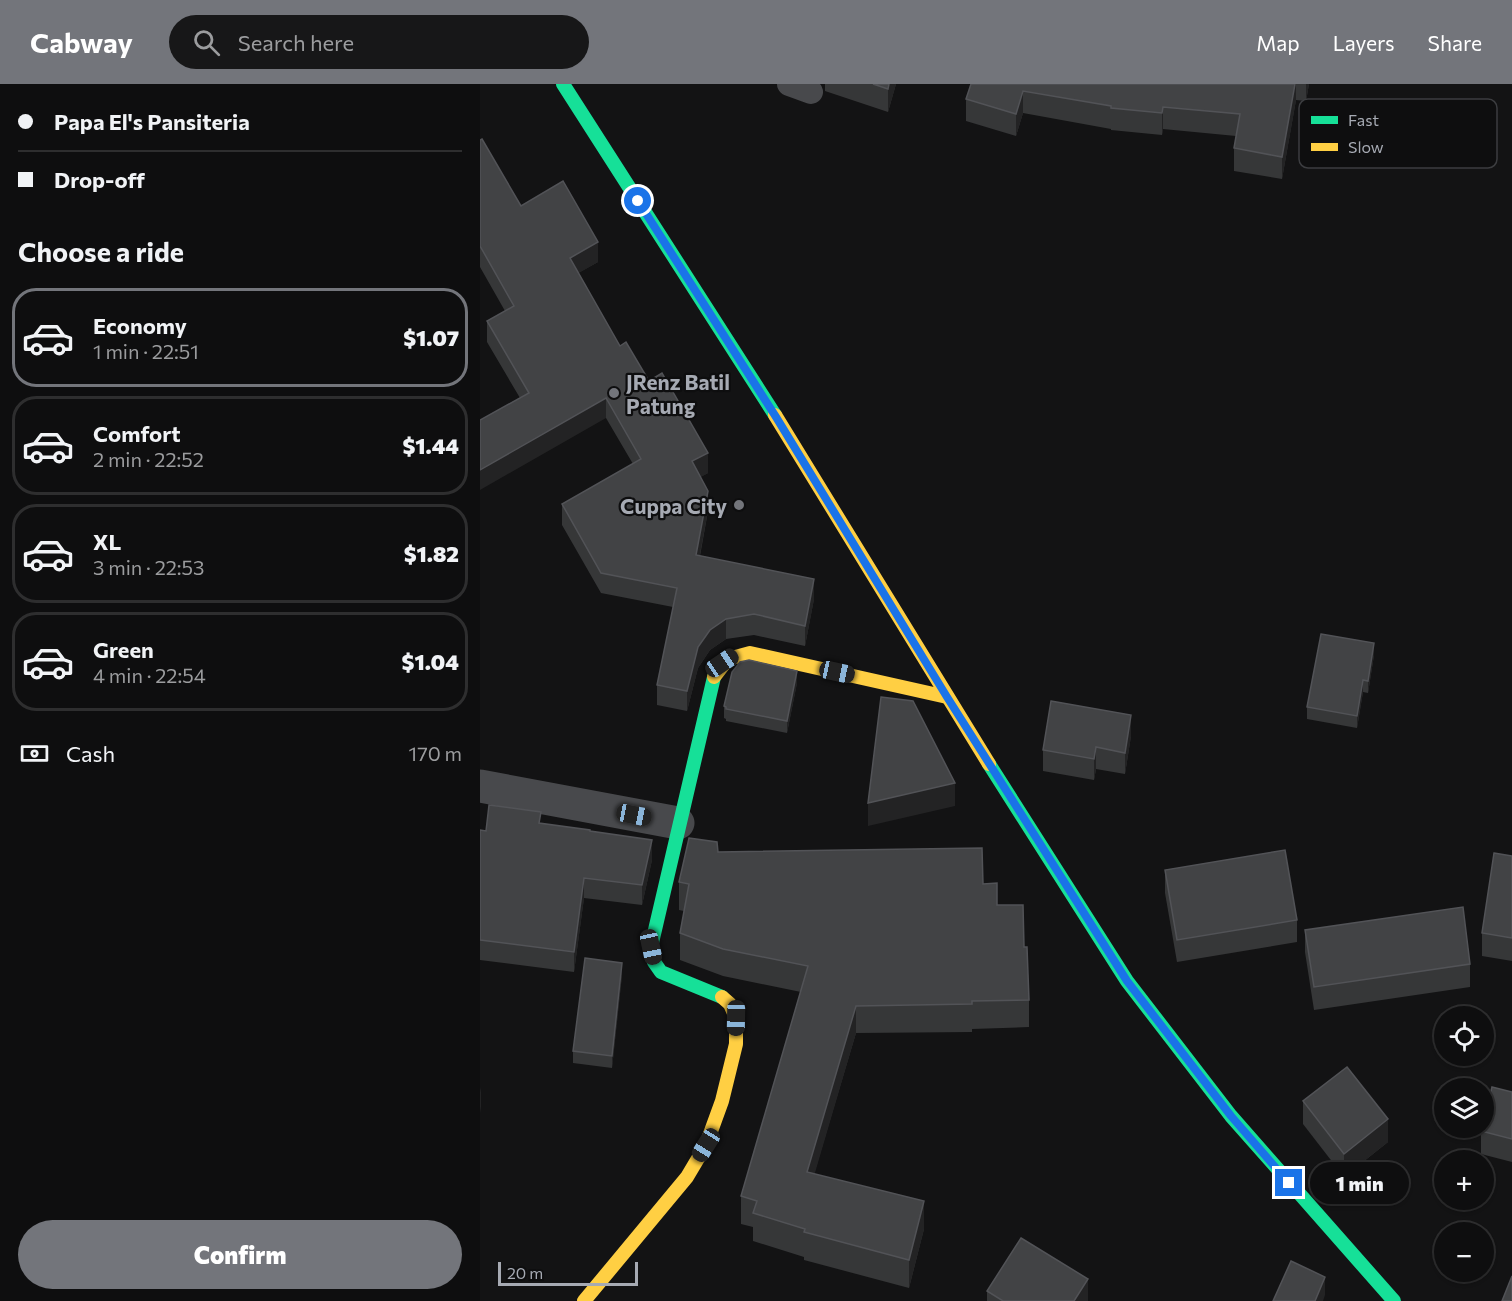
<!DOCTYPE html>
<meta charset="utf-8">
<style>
:root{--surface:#0e0e0f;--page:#171718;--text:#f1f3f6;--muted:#9b9c9e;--line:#2e2e2f;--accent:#73757b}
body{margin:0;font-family:Commissioner,sans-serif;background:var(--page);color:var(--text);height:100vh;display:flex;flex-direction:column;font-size:22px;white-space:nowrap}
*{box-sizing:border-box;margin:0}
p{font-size:20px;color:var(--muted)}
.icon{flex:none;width:33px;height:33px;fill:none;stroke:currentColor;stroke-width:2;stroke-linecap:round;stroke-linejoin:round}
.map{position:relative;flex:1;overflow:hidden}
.panel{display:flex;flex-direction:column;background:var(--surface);width:480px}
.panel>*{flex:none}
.banner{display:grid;align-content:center;height:132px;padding:0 18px;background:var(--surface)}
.fabs{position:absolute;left:954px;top:922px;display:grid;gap:12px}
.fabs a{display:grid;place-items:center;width:60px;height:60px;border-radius:50%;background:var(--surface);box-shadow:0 2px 4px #0004,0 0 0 2px var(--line);font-size:30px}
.scale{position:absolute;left:18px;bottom:15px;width:140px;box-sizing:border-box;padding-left:6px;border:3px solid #a6aab3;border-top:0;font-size:16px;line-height:21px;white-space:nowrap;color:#a6aab3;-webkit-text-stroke:4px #0e0e0f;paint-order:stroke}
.end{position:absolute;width:27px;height:27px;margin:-14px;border:8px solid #1a73e8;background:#fff;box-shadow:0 0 0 3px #fff}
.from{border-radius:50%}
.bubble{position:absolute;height:42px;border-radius:21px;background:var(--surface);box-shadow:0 2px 4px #0004,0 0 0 2px var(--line);font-size:20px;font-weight:800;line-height:42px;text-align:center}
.car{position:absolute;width:18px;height:36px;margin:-18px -9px;border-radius:8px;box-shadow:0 0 4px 2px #0007;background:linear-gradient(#222 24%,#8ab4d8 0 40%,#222 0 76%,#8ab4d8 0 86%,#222 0)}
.banner b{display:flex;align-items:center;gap:21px;height:57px;font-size:22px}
.banner b+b{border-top:2px solid var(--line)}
.banner i{width:15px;height:15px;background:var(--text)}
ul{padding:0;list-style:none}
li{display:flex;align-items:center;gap:18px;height:99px;margin:0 12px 9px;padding:0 6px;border:3px solid var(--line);border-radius:24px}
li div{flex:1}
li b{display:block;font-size:22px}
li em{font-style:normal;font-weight:800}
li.current{border-color:var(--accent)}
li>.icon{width:54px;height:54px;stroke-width:1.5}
h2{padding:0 18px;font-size:27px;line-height:72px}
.pay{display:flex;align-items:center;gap:15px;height:66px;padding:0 18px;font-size:22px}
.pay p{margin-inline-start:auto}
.cta{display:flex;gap:12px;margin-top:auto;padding:12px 18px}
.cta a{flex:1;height:69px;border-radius:36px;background:var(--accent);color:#fff;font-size:24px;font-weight:800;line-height:69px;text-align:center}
header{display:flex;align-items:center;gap:36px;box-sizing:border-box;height:84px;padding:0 30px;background:var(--accent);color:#fff}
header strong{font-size:28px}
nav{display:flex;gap:33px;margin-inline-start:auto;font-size:21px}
.search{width:420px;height:54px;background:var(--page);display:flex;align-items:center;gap:15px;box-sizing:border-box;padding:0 21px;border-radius:33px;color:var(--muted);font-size:22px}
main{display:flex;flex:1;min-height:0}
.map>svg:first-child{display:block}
</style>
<header>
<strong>Cabway</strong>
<div class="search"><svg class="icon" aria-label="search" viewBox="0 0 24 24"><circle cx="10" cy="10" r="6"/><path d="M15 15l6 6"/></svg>Search here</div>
<nav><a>Map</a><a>Layers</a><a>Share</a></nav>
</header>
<main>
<section class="panel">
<div class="banner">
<b><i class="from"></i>Papa El's Pansiteria</b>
<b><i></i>Drop-off</b>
</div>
<h2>Choose a ride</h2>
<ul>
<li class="current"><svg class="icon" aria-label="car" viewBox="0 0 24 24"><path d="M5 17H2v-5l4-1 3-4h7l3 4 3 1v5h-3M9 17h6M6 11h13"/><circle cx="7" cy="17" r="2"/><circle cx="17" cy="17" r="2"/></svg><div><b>Economy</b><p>1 min · 22:51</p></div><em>$1.07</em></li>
<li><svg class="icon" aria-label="car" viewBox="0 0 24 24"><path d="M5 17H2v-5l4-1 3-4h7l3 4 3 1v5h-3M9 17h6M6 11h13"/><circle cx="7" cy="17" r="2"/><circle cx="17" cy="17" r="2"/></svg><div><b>Comfort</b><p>2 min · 22:52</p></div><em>$1.44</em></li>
<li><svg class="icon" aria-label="car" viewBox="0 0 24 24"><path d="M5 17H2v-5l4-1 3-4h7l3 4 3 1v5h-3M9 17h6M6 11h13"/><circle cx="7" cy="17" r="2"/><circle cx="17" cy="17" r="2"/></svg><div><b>XL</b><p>3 min · 22:53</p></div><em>$1.82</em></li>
<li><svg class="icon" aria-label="car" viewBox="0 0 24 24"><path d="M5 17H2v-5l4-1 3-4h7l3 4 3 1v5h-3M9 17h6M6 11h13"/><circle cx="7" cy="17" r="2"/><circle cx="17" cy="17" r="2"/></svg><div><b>Green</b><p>4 min · 22:54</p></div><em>$1.04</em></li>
</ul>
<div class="pay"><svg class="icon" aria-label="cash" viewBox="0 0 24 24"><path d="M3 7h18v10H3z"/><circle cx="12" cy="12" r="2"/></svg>Cash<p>170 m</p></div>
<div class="cta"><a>Confirm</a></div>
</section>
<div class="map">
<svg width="1032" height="1217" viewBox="0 0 1032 1217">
<rect width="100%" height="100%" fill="#131314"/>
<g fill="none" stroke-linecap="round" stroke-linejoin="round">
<path stroke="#48494c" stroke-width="24" d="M309,0L331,8"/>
<path stroke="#48494c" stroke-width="33" d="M0,702L198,739"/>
<g stroke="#16e098" stroke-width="14">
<path d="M83,0L295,331"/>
<path d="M234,593L171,863L174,878L181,888L242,913"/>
<path d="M509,680L647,897L751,1032L914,1217"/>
</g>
<g stroke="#ffcf43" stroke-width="14">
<path d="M295,331L509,680"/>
<path d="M234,593L248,575L270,569L467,613"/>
<path d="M104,1217L207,1093L226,1061L242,1017L256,960V934L250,920L242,913"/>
</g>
</g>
<g fill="#363738">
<path d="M345,0H416L408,28L345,7Z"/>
<path d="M491,0H829L826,17L816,16L802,95L754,87V64L756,52L683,45L682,51L631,46V45L543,29L536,52L486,37V15Z"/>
<path d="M0,56L41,122L118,178L98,189L140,262L169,297L228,389L220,393L228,427L220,472L334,515L325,562L274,551L246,555L230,566L218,584L207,627L177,621V601L193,523L121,509L82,441V420L153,380L126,334L40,314L7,258V237L25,227L0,183Z"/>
<path d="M894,571L888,609L883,608L877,644L827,635V623Z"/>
<path d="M317,599L307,649L246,637V635L244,634V622Z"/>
<path d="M651,652L645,690L616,685L614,696L563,687V666Z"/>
<path d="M61,739L110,747L172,776L162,821L104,814L94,888L0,876V746L6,747Z"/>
<path d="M238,768L503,800L544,863L549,916V943L492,945V948L376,949L334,1090L444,1145L429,1204L324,1176V1173L273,1157V1143L261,1140V1112L321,908L243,892L200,876V849L204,827L199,826V798Z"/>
<path d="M1032,772V877L1002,872V849Z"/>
<path d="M685,786L817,836V858L697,878L685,809Z"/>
<path d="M825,846L990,880V903L834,926L825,868Z"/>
<path d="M142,891L132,984L93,979V967Z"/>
<path d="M1032,1008V1078L1001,1070V1047Z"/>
<path d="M823,1017L908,1058L864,1093L823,1040Z"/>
<path d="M507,1207L608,1217H507Z"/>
</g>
<g fill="#232324">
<path d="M409,0H416L408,28V5Z"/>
<path d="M815,0H816V16L802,95V73Z"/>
<path d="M826,0H829L826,17Z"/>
<path d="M543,7V29L536,52V30Z"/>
<path d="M683,23V45L682,51V29Z"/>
<path d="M118,158V178L90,194V174Z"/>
<path d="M126,314V334L0,406V386Z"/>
<path d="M228,369V389L212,398V377Z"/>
<path d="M228,407V427L216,491V471Z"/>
<path d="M334,495V515L325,562V542Z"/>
<path d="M246,535V555L230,566L218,584L207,627V607L218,563L230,546Z"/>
<path d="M894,559V571L888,609V597Z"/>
<path d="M317,587V599L307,649V637Z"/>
<path d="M883,596V608L877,644V632Z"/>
<path d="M651,631V652L645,690V669Z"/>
<path d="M616,663V685L614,696V675Z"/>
<path d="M475,699V722L388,742V719Z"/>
<path d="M172,756V776L162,821V801Z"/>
<path d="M104,794V814L94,888V868Z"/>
<path d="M142,879V891L132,984V972Z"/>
<path d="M376,922V949L327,1116V1088Z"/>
<path d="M1,1003V1023L0,1029V1008Z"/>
<path d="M908,1035V1058L864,1093V1070Z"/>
<path d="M444,1117V1145L429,1204V1176Z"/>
<path d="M845,1193V1211L843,1217H835Z"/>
<path d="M608,1195V1217H594Z"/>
</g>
<g fill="#424345" stroke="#525357" stroke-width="1.5">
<path d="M393,0H409L408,5Z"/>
<path d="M491,0H815L802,73L754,64L760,30L683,23L682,29L631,24V22L543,7L536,30L486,15Z"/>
<path d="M2,55L41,122L83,97L118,158L90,174L140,262L146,258L169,297L182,289L228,369L212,377L228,407L216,471L334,495L325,542L274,530L246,535L230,546L218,563L207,607L177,601L197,504L121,489L82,420L161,375L126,314L0,386V336L49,309L7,237L34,222L0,162V56Z"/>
<path d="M841,550L894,559L888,597L883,596L877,632L827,623Z"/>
<path d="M269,576L317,587L307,637L246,625V623L244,622L252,588L260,578Z"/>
<path d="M401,613L433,617L475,699L388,719Z"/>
<path d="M571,617L651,631L645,669L616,663L614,675L563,666Z"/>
<path d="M9,721L61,728L59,739L110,746V747L172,756L162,801L104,794L94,868L0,856V746L6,747Z"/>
<path d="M209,754L237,758L238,768L502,764L503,800L517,799V821H543L544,863H547L549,916L492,917V920L376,922L327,1088L444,1117L429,1176L324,1148L325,1145L273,1129L277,1117L261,1112L328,882L243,865L200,849L209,800L199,798Z"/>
<path d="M805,766L817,836L697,856L685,786Z"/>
<path d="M1014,769L1032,772V854L1002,849Z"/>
<path d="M983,823L990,880L834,903L825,846Z"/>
<path d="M105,874L142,879L132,972L93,967Z"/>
<path d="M867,983L908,1035L864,1070L823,1017Z"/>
<path d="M1012,1003L1032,1008V1055L1001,1047L1002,1044H1004V1036Z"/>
<path d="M541,1154L608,1195L594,1217H523L507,1207Z"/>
<path d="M811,1177L845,1193L835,1217H793Z"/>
<path d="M1032,1192V1217H1022Z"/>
</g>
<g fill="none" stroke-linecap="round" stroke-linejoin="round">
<path stroke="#1a73e8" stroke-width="8" d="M158,117L296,333L467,613L647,897L751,1032L809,1099"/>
</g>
<g fill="#73757b" stroke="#0e0e0f" stroke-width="2">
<circle cx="134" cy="309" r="6"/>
<circle cx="259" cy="421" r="6"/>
</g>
<g text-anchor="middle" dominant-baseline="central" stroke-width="4.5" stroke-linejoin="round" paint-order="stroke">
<g font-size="21" font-weight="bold" fill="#a6aab3" stroke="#0e0e0f" text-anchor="start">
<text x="146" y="297">JRenz Batil<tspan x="146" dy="24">Patung</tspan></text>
<text x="247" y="421" text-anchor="end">Cuppa City</text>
</g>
</g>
<rect x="819" y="15" width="198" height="69" rx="9" fill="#0e0e0f" stroke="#3c3d40" stroke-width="1.5"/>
<rect x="831" y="32" width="27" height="8" fill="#16e098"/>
<rect x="831" y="59" width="27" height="8" fill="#ffcf43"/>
<g font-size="16" fill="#a6aab3">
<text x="868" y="42">Fast</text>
<text x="868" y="69">Slow</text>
</g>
</svg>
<div class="fabs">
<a><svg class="icon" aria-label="locate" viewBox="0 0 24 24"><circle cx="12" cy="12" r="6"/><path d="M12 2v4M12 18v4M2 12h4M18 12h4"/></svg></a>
<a><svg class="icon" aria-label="layers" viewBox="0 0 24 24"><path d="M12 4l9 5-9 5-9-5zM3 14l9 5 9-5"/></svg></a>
<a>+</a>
<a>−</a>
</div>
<div class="scale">20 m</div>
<i class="end from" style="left:158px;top:117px"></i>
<i class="end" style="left:809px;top:1099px"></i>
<div class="bubble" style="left:830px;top:1078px;width:99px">1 min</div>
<i class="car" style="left:242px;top:579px;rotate:56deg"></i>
<i class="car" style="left:357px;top:588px;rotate:102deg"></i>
<i class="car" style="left:154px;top:731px;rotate:101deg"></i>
<i class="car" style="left:171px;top:863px;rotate:168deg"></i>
<i class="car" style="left:256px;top:934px;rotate:181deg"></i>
<i class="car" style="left:226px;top:1061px;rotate:212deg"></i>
</div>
</main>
